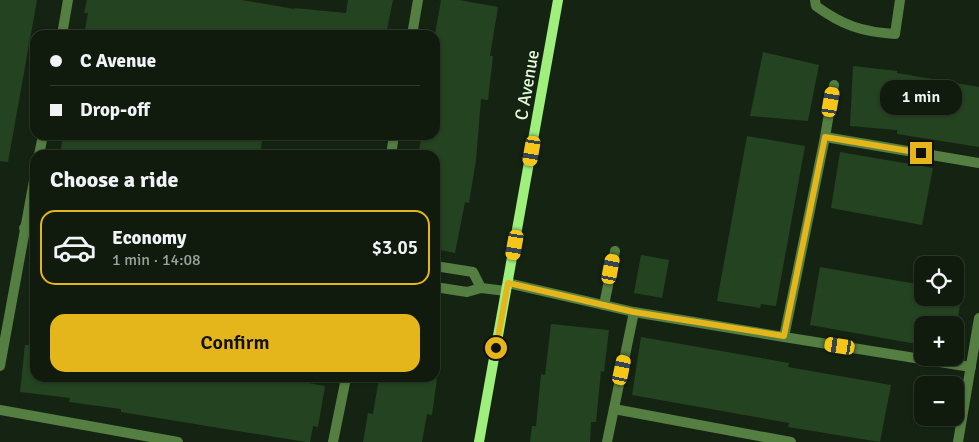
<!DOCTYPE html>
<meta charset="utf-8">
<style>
:root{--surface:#101b0e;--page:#192417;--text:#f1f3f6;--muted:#9ca19e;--line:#30392e;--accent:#e4b61c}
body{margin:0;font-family:Signika,sans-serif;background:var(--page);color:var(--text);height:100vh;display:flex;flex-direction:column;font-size:19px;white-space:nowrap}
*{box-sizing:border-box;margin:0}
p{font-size:16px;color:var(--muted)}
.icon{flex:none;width:28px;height:28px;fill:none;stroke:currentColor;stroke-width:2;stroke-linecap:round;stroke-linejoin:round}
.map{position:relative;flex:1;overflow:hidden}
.panel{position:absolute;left:30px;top:150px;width:410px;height:232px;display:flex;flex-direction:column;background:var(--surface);border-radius:15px;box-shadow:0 1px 4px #0004,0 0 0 1px var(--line)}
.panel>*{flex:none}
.guide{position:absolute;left:30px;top:30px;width:410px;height:110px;border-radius:15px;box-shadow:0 1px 4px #0004,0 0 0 1px var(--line);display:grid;align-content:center;height:110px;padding:0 20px;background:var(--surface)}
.fabs{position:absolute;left:914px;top:256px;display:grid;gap:10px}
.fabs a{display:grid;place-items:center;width:50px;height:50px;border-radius:10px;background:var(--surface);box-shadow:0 1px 4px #0004,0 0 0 1px var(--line);font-size:25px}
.end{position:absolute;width:22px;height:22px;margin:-11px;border:6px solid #e4b61c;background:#111;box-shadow:0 0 0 2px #111}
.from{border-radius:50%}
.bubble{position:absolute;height:35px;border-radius:15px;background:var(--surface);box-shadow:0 1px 4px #0004,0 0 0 1px var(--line);font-size:16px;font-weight:600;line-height:35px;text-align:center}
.car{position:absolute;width:15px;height:30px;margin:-15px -8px;border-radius:6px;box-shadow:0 0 4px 1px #0007;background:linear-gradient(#f5c518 24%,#345 0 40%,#f5c518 0 76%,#345 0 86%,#f5c518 0)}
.guide b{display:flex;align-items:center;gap:18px;height:48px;font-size:19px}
.guide b+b{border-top:1px solid var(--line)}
.guide i{width:12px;height:12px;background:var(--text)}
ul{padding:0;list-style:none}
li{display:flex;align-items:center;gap:15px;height:75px;margin:0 10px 8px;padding:0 10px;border:2px solid transparent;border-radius:15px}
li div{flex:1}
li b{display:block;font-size:19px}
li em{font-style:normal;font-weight:600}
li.on{border-color:var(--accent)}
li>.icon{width:45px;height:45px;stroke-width:1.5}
h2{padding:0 20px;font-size:22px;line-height:60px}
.button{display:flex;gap:10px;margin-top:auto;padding:10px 20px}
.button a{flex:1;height:58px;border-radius:15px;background:var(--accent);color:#111;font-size:20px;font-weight:600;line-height:58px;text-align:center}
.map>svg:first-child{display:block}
</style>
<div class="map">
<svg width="979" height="442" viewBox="0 0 979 442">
<rect width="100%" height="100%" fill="#152412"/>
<g fill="#244320">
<path d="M0,0H37L8,162L0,161Z"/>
<path d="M87,0H242L294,9V8L346,13L348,0H393L386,35H115L85,29L88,13H84Z"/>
<path d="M441,0H459L498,7L490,56H493L488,100L481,99L476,160L469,203L465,202L455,253L435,249V155H418L422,135H435V34Z"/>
<path d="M763,52L819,65L808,121L750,116Z"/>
<path d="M853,66L897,71V73L979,87V147L897,134V130L850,126Z"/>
<path d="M63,135H263L260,155H150L129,151L128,155H60Z"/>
<path d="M747,136L805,146L776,306L761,304L760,308L717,301Z"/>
<path d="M840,152L933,168L922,225L831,208Z"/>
<path d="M641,255L669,260L662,298L634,293Z"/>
<path d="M820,267L922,285V298H961L957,325H922V345L810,325Z"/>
<path d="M551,324L609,330L604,372L601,371L596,422H591L590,442H530L532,426H536L541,374L545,375Z"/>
<path d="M641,337L789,363L788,367L891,385L880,442L788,427L789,423L632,395Z"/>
<path d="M25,345H35V378H282L325,386L318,427L313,426L310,442H306L121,412V409L69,402L70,398L20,392Z"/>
<path d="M379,378H437L432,415L427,414L422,442H363L368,413L373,414Z"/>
</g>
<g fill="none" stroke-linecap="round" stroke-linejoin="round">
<g stroke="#547e42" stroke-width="10">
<path d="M815,0L816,6C842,25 862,32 895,34L900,0"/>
<path d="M604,305L615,251"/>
</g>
<g stroke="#547e42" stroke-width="10">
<path d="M62,35L68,0"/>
<path d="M412,35L418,0"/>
<path d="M834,85L825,137L979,163"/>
<path d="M825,137L784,337L971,367"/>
<path d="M39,155L43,135"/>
<path d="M391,155L394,135"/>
<path d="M24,228L35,230"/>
<path d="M435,266L473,272L481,288"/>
<path d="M508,283L634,312L784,337"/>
<path d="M435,287L467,292L481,288L506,291"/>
<path d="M0,366L35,175"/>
<path d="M614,409L791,442"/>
<path d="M0,410L178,442"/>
<path d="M333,442L346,378"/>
<path d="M607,442L634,312"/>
<path d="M958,442L979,318"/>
</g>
<path stroke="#9fef7c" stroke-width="10" d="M479,442L558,0"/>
</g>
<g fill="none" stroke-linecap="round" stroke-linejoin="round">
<path stroke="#e4b61c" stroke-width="6" d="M496,348L508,283L634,312L784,336L825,137L921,153"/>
</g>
<g text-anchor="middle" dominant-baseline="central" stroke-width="4" stroke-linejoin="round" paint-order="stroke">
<g font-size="18" fill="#e1fbda" stroke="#152412">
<text transform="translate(527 85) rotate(-80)">C Avenue</text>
</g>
</g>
</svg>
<div class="fabs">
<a><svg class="icon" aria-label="locate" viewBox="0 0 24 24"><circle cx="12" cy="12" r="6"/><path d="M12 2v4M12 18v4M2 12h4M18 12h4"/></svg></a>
<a>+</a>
<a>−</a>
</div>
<i class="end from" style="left:496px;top:348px"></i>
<i class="end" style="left:921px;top:153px"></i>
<div class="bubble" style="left:880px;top:80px;width:82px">1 min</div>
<i class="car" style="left:831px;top:102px;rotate:10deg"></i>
<i class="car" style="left:532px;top:151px;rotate:190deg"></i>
<i class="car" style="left:515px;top:245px;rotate:190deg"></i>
<i class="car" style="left:611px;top:269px;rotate:11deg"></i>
<i class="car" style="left:840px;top:346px;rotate:279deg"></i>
<i class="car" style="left:622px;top:370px;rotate:12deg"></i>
<div class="guide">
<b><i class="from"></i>C Avenue</b>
<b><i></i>Drop-off</b>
</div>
<section class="panel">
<h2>Choose a ride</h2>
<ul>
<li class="on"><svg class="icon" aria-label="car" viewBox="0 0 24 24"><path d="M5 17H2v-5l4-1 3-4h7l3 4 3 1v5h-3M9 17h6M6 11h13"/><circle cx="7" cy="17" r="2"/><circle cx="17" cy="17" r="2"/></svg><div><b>Economy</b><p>1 min · 14:08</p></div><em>$3.05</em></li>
</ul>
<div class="button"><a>Confirm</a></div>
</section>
</div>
